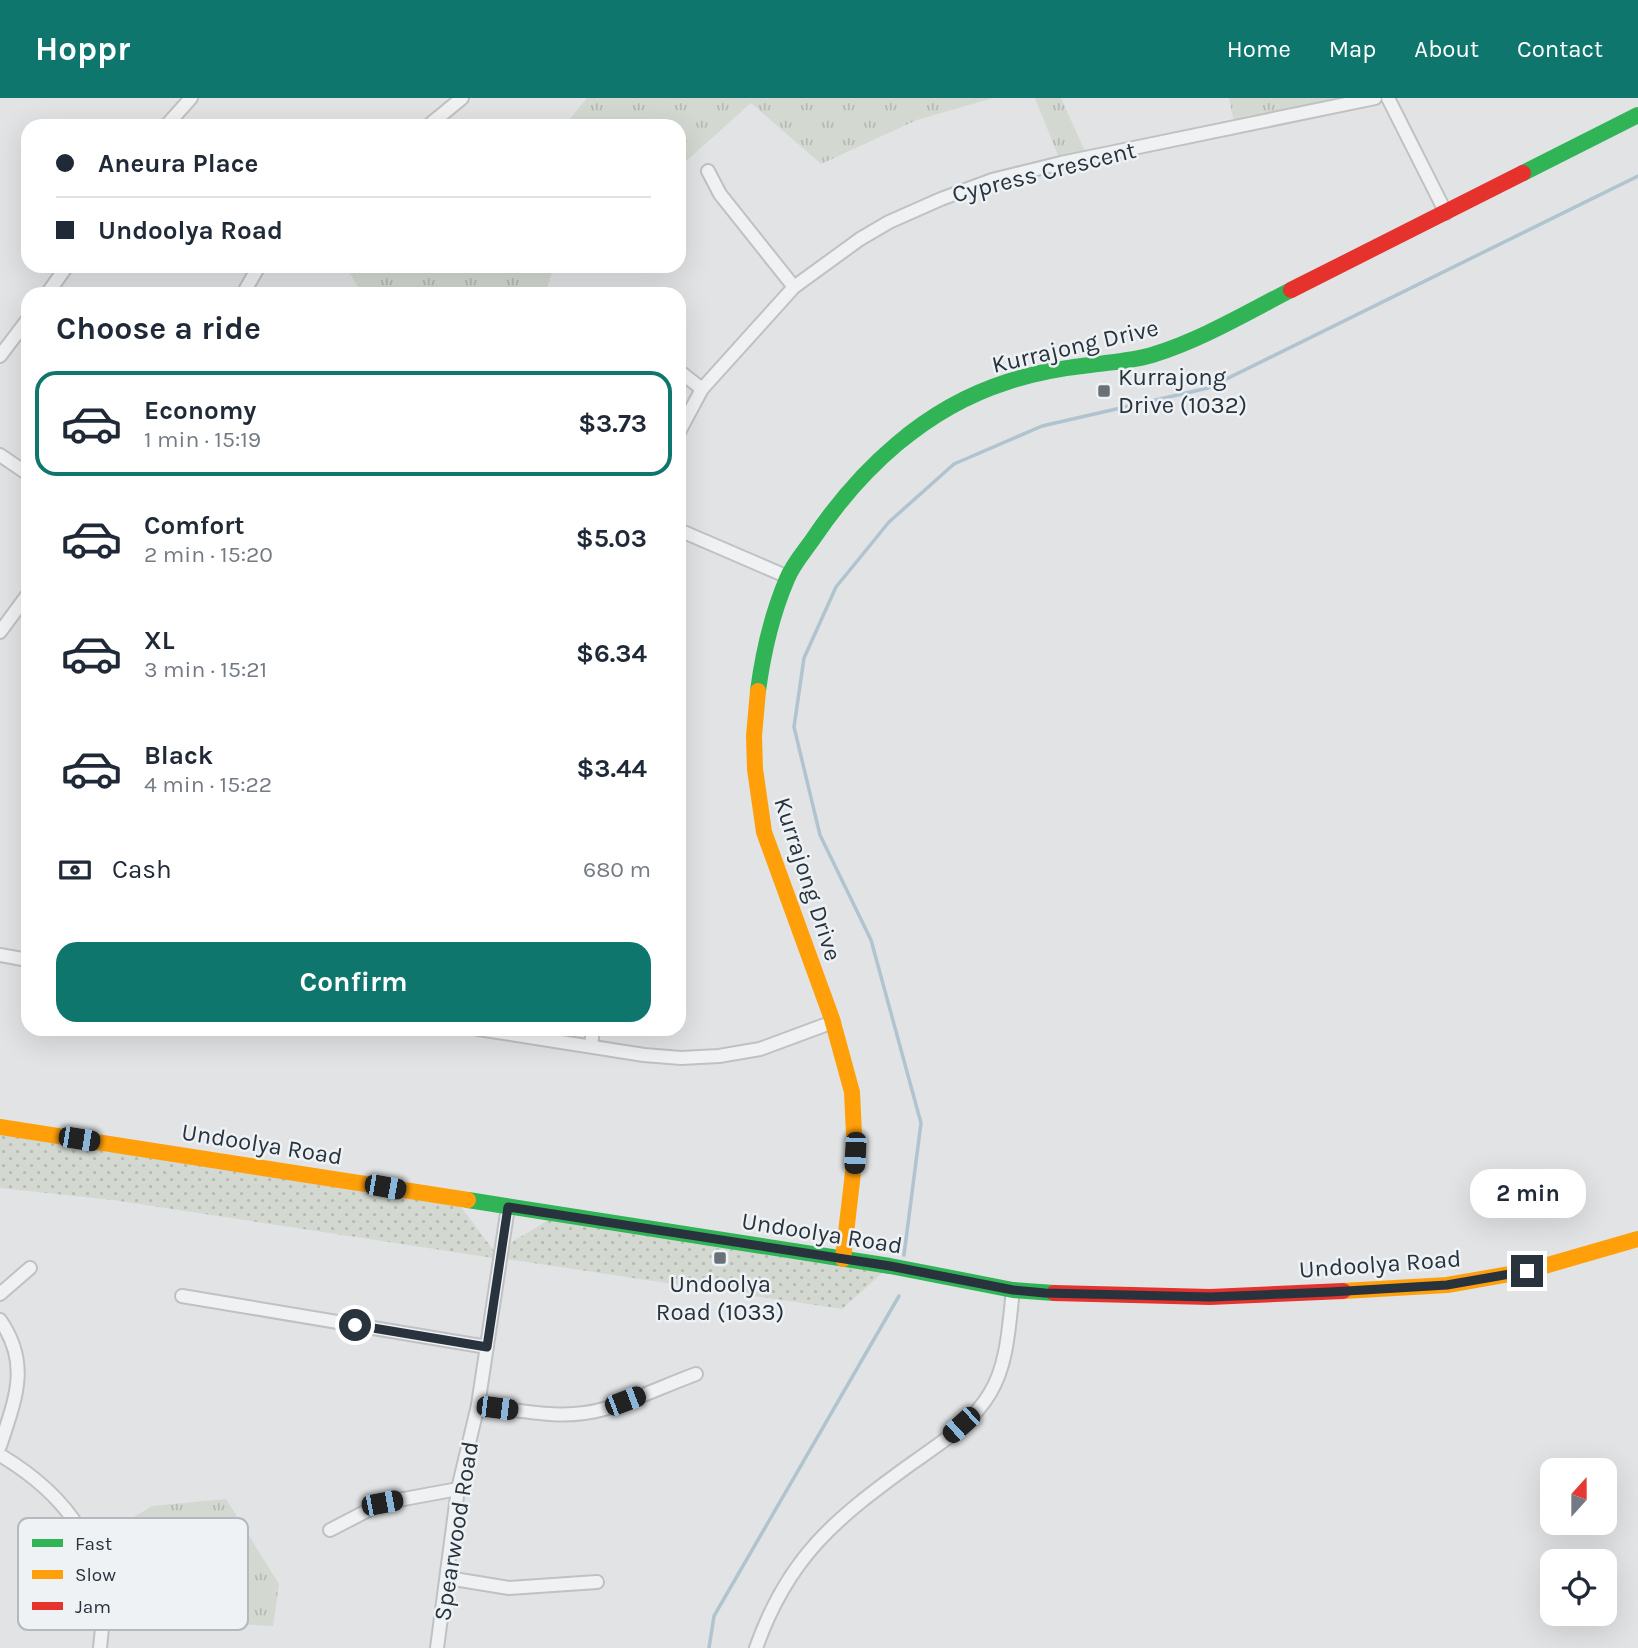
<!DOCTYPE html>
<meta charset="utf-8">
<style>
:root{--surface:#fff;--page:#f2f2f3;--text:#1f2937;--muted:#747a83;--line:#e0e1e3;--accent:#0f766e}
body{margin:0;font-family:Karla,sans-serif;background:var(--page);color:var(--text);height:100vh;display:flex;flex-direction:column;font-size:26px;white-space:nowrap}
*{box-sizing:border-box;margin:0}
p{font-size:23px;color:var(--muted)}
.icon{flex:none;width:38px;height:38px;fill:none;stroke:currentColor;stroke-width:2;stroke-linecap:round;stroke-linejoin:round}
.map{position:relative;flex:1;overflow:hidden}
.side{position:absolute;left:21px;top:189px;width:665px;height:749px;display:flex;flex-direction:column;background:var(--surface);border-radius:21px;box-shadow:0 7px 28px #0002}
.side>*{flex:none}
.hud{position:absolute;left:21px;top:21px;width:665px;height:154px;border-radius:21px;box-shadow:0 7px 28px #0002;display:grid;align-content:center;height:154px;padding:0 35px;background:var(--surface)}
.needle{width:46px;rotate:21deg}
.tools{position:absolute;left:1540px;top:1360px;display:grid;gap:14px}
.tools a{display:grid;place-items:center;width:77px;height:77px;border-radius:14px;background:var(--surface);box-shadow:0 7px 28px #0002;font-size:35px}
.end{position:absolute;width:32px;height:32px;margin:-16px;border:9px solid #28333e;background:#fff;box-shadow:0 0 0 4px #fff}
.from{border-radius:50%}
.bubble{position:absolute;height:49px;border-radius:21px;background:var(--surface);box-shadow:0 7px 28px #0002;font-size:23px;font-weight:700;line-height:49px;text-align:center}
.car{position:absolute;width:21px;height:42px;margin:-21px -10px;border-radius:9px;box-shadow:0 0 5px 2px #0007;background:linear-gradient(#222 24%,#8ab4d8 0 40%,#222 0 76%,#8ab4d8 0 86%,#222 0)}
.hud b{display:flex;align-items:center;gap:24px;height:66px;font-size:26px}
.hud b+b{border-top:2px solid var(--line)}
.hud i{width:18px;height:18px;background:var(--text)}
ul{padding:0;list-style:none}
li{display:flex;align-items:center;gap:21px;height:105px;margin:0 14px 10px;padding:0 21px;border:4px solid transparent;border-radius:21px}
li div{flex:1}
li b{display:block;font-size:26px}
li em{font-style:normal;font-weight:700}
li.current{border-color:var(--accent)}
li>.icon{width:63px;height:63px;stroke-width:1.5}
h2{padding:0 35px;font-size:32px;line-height:84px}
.pay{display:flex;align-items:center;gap:18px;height:77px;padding:0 35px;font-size:26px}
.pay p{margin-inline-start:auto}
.button{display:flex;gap:14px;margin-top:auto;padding:14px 35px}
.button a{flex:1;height:80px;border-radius:21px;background:var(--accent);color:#fff;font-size:28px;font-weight:700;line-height:80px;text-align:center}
header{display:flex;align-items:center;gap:42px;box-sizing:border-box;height:98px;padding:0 35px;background:var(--accent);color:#fff}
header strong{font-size:33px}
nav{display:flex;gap:38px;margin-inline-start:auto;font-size:24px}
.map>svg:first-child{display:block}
</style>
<header>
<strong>Hoppr</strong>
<nav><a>Home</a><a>Map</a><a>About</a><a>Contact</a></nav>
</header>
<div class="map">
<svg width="1638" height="1550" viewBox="0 0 1638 1550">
<defs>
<pattern id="grass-dots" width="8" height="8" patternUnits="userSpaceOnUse" patternTransform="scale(1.75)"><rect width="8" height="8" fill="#d3d9d1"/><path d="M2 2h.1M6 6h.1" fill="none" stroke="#b5bbb4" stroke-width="1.8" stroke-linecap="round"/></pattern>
<pattern id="park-tufts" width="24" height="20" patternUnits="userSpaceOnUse" patternTransform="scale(1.75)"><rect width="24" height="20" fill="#d3d9d1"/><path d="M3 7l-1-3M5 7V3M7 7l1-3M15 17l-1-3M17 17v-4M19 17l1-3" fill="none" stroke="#b5bbb4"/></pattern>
</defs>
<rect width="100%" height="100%" fill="#e1e3e5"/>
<g fill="url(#grass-dots)">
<path d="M0,1029L455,1101L500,1161L113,1102L0,1090Z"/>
<path d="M557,1117L890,1168L842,1211L506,1161L512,1144Z"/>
</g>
<g fill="url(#park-tufts)">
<path d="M587,0H993L917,22L821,66L751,5L685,64L679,63V28H564Z"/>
<path d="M1035,0H1061L1088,60L1061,65Z"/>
<path d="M1229,0H1375L1235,29Z"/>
<path d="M345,168H554L545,196H363Z"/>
<path d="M226,1401L279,1486L273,1528L102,1519L88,1447L152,1408Z"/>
</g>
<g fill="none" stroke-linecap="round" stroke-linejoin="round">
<g stroke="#b0c4cf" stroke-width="3.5">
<path d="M904,1157L921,1025L871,842L820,737L794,629L804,560L836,489L889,424L954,366L1042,328L1208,290L1638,78"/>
<path d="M709,1550L714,1518L899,1198"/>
</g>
<g stroke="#bfc1c3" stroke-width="16">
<g id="street">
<path d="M1388,0L1446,115"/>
<path d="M166,28L191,0"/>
<path d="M428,28L462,0"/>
<path d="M708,73L720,96L794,189"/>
<path d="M47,196L67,168"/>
<path d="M243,196L259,168"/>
<path d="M0,258L28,221"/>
<path d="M679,273L702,291"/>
<path d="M679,334L702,291L794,189L860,141L889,124L941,101L992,82L1061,65L1375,0"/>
<path d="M0,357L28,376"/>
<path d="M679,432L788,479"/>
<path d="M0,534L28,496"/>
<path d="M0,857L28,862"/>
<path d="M478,931L644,957L681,960L719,958L760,951L833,924"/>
<path d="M591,948L593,931"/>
<path d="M0,1196L30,1170"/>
<path d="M182,1198L487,1249"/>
<path d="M0,1222C31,1266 15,1302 0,1348"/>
<path d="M478,1307C518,1312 564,1323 604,1311C635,1302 666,1287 696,1276"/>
<path d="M0,1357C75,1402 112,1460 100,1550"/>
<path d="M330,1432L382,1405L458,1391"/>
<path d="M448,1480L509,1490L597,1484"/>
<path d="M437,1550L458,1391L478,1307L508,1109"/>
<path d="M756,1550C788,1459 835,1421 911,1366C939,1346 972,1326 990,1295C1008,1266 1009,1225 1013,1192"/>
</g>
</g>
<use href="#street" stroke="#f0f1f2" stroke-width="12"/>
<g stroke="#30b455" stroke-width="16">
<path d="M1523,75L1638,17"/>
<path d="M758,593C763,555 772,516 787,481C793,466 804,454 813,441C860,371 925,310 1007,284C1034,275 1062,270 1090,267C1111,264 1132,263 1152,257C1201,242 1246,215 1291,192"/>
<path d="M468,1102L890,1168L1013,1192L1054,1195"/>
</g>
<g stroke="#ff9f0a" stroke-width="16">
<path d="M758,593L754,638L755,671L764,734L832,921L852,994L855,1057L843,1161"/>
<path d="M0,1029L468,1102"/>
<path d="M1343,1193L1447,1187L1527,1173L1638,1141"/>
</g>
<g stroke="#e5322d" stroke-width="16">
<path d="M1291,192L1523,75"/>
<path d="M1054,1195L1210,1199L1343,1193"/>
</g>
</g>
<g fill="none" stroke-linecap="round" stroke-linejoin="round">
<path stroke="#28333e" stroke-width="9" d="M355,1227L487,1249L508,1109L890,1168L1013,1192L1045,1195L1210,1199L1330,1194L1447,1187L1527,1173"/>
</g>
<g fill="#697178" stroke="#eef2f5" stroke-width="2.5">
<rect x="1097" y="286" width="14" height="14" rx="3.5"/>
<rect x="713" y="1153" width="14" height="14" rx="3.5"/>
</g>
<g text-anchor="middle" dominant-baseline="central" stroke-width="5" stroke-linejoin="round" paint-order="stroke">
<g font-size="24" fill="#28333e" stroke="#eef2f5">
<text transform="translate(1044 74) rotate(-14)">Cypress Crescent</text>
<text transform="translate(1075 248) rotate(-13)">Kurrajong Drive</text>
<text transform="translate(808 781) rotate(72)">Kurrajong Drive</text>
<text transform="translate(262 1046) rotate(9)">Undoolya Road</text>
<text transform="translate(822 1135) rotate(9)">Undoolya Road</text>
<text transform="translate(1380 1166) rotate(-4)">Undoolya Road</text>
<text transform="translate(456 1433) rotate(-81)">Spearwood Road</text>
</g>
<g font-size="24" fill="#28333e" stroke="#eef2f5" text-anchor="start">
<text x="1118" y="279">Kurrajong<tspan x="1118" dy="28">Drive (1032)</tspan></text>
<text x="720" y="1186" text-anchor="middle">Undoolya<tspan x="720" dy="28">Road (1033)</tspan></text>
</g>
</g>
<rect x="18" y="1420" width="230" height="112" rx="10" fill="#eef2f5" stroke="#b3b9be" stroke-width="2"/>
<rect x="32" y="1441" width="31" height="8" fill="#30b455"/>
<rect x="32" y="1472" width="31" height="9" fill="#ff9f0a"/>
<rect x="32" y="1504" width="31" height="8" fill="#e5322d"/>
<g font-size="19" fill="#28333e">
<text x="75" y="1452">Fast</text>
<text x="75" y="1483">Slow</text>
<text x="75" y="1515">Jam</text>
</g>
</svg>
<div class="tools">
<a><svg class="needle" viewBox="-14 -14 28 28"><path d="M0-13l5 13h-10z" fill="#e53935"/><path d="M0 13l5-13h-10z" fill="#747a83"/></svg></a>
<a><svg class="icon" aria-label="locate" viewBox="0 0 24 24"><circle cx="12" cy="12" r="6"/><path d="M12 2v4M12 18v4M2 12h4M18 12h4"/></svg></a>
</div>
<i class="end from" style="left:355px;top:1227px"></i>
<i class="end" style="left:1527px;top:1173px"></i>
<div class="bubble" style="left:1470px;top:1071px;width:116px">2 min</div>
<i class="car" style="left:79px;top:1041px;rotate:99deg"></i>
<i class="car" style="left:855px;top:1055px;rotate:183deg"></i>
<i class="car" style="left:385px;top:1089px;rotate:100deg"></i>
<i class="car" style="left:625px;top:1303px;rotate:69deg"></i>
<i class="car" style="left:497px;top:1310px;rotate:97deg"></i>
<i class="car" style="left:961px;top:1327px;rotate:228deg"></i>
<i class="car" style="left:382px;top:1405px;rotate:79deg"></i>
<div class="hud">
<b><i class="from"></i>Aneura Place</b>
<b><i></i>Undoolya Road</b>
</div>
<section class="side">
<h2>Choose a ride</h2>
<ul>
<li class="current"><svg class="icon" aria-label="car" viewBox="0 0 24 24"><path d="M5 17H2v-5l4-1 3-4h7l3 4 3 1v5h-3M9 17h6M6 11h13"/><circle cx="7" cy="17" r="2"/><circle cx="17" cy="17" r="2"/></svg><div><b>Economy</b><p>1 min · 15:19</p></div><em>$3.73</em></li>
<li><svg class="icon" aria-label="car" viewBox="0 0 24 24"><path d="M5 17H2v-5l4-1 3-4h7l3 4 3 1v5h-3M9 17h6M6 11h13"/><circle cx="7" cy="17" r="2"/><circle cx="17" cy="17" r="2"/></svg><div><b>Comfort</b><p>2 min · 15:20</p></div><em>$5.03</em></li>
<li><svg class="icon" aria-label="car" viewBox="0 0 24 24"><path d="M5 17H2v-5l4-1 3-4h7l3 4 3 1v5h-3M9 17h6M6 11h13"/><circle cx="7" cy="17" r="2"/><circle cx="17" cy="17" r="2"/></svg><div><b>XL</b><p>3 min · 15:21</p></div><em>$6.34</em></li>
<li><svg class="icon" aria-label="car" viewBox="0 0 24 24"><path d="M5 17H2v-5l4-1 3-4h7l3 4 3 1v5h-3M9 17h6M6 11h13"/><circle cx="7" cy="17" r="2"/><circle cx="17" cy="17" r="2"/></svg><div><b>Black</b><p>4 min · 15:22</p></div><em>$3.44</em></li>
</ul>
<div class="pay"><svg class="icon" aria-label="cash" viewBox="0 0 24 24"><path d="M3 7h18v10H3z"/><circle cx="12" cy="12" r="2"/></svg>Cash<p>680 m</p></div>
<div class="button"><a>Confirm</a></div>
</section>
</div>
